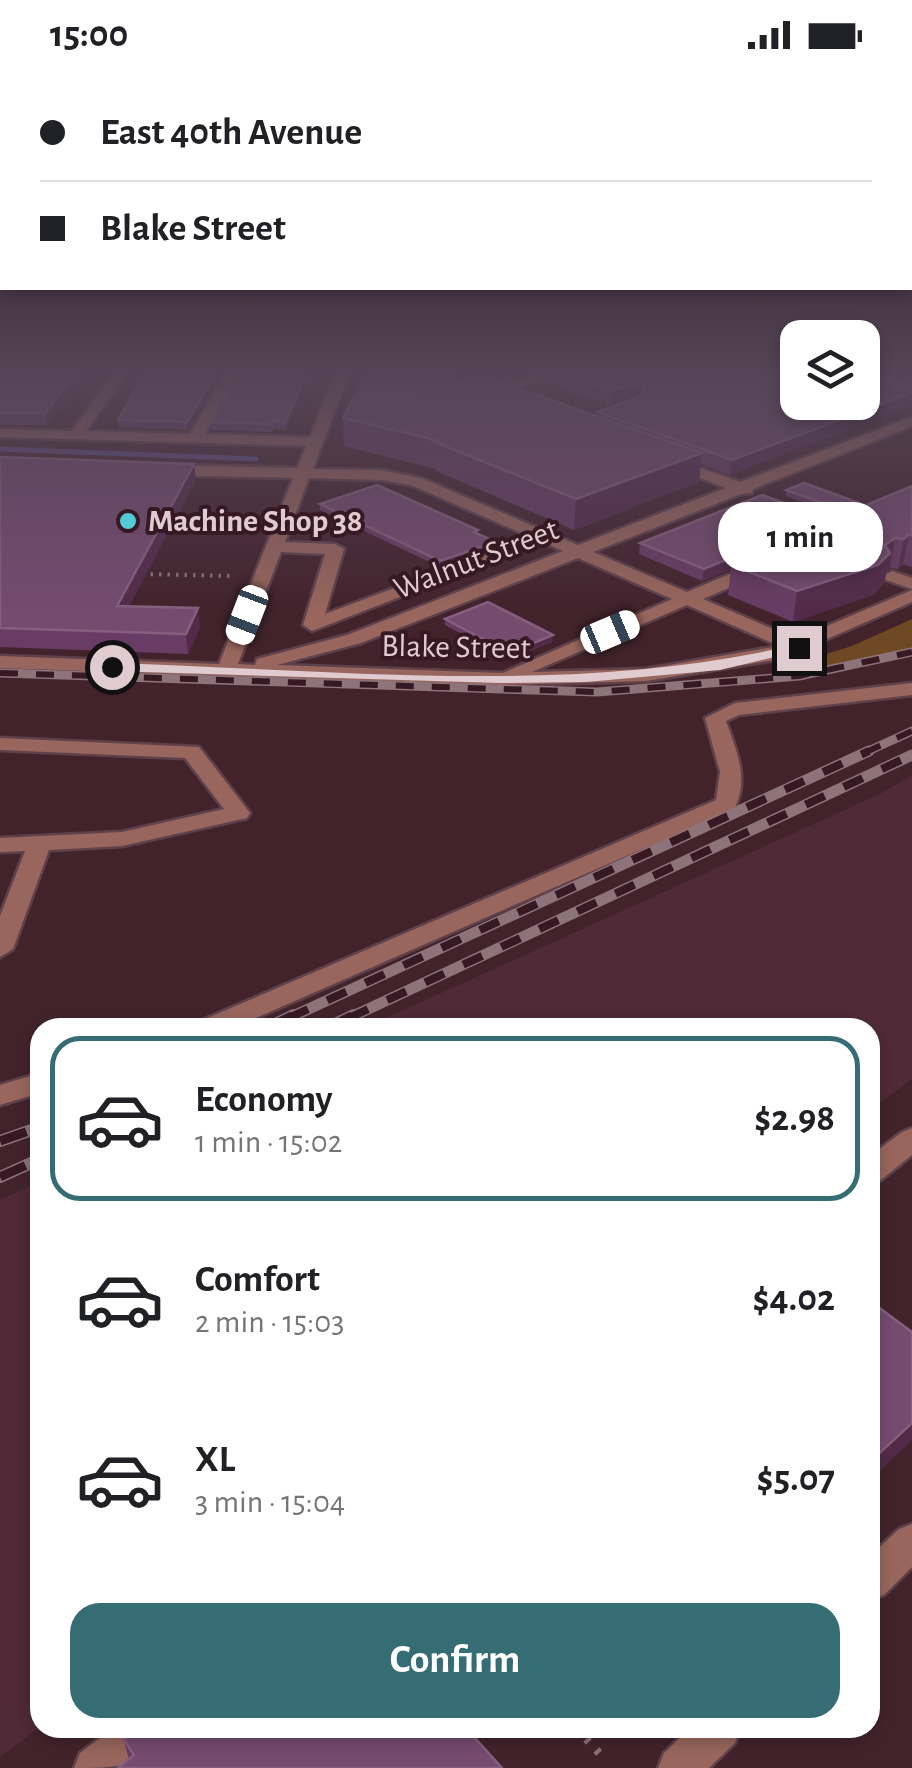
<!DOCTYPE html>
<meta charset="utf-8">
<style>
:root{--surface:#fff;--page:#f2f2f2;--text:#202124;--muted:#757577;--line:#e0e0e0;--accent:#366d75}
body{margin:0;font-family:"Alegreya Sans",sans-serif;background:var(--page);color:var(--text);height:100vh;display:flex;flex-direction:column;font-size:38px;white-space:nowrap}
*{box-sizing:border-box;margin:0}
p{font-size:32px;color:var(--muted)}
.icon{flex:none;width:55px;height:55px;fill:none;stroke:currentColor;stroke-width:2;stroke-linecap:round;stroke-linejoin:round}
.map{position:relative;flex:1;overflow:hidden}
.panel{position:absolute;left:30px;top:948px;width:850px;height:720px;display:flex;flex-direction:column;background:var(--surface);border-radius:30px;box-shadow:0 5px 15px #0003}
.panel>*{flex:none}
.guide{position:absolute;left:0px;top:0px;width:912px;height:220px;box-shadow:0 5px 15px #0003;display:grid;align-content:center;height:220px;padding:0 40px;background:var(--surface)}
.fabs{position:absolute;left:780px;top:250px;display:grid;gap:20px}
.fabs a{display:grid;place-items:center;width:100px;height:100px;border-radius:20px;background:var(--surface);box-shadow:0 5px 15px #0003;font-size:50px}
.end{position:absolute;width:45px;height:45px;margin:-22px;border:12px solid #e0cbd0;background:#111;box-shadow:0 0 0 5px #111}
.from{border-radius:50%}
.bubble{position:absolute;height:70px;border-radius:30px;background:var(--surface);box-shadow:0 5px 15px #0003;font-size:32px;font-weight:700;line-height:70px;text-align:center}
.car{position:absolute;width:30px;height:60px;margin:-30px -15px;border-radius:12px;box-shadow:0 0 8px 2px #0007;background:linear-gradient(#fff 24%,#345 0 40%,#fff 0 76%,#345 0 86%,#fff 0)}
.guide b{display:flex;align-items:center;gap:35px;height:95px;font-size:38px}
.guide b+b{border-top:2px solid var(--line)}
.guide i{width:25px;height:25px;background:var(--text)}
ul{padding:18px 0 0;list-style:none}
li{display:flex;align-items:center;gap:30px;height:165px;margin:0 20px 15px;padding:0 20px;border:5px solid transparent;border-radius:30px}
li div{flex:1}
li b{display:block;font-size:38px}
li em{font-style:normal;font-weight:700}
li.active{border-color:var(--accent)}
li>.icon{width:90px;height:90px;stroke-width:1.5}
.button{display:flex;gap:20px;margin-top:auto;padding:20px 40px}
.button a{flex:1;height:115px;border-radius:30px;background:var(--accent);color:#fff;font-size:40px;font-weight:700;line-height:115px;text-align:center}
.status{display:flex;justify-content:space-between;align-items:center;height:70px;padding:0 50px;background:var(--surface);direction:ltr}
.status svg{height:28px;fill:currentColor}
.map>svg:first-child{display:block}
</style>
<div class="status"><b>15:00</b><svg viewBox="0 0 49 12"><path d="M0 12V9h3v3zM5 12V6h3v6zM10 12V3h3v9zM15 12V0h3v12zM26 1h20v11H26zM47 4h2v5h-2z"/></svg></div>
<div class="map">
<svg width="912" height="1698" viewBox="0 0 912 1698">
<rect width="100%" height="100%" fill="#42232c"/>
<g fill="#502a36">
<path d="M912,705V1009L870,1040V958L366,957L880,724Z"/>
<path d="M40,1111V1657L0,1687V1130Z"/>
</g>
<path fill="#6f4923" d="M912,549V579L805,602L791,595L852,576Z"/>
<g fill="none" stroke-linecap="round" stroke-linejoin="round">
<path stroke="#5f4c84" stroke-width="5" d="M0,379L256,389"/>
<g stroke="#5e414a" stroke-width="5">
<g id="minor">
<path d="M113,304H127L86,361L190,364L225,304H239L205,364L310,367L335,304H349L313,399L381,400L421,408L578,475L726,418L666,395V389H676L740,412L912,347V356L753,419L752,423L741,424L593,482L687,522L751,495H763V503L703,529L796,569L912,520V532L781,589L646,611L499,615L0,598V586L219,594L293,408L164,405L156,400L164,395L297,398L306,376L0,367V359L72,361ZM309,408L381,410L411,415L563,481L347,565L257,589L255,595L238,594L281,482L325,484L303,555L312,561L508,485L493,481L325,544L344,479L335,474L285,472ZM578,488L672,529L503,603L277,595L361,573ZM687,535L779,576L646,599L532,602Z"/>
<path d="M538,304H560L481,329L474,325Z"/>
<path d="M892,501L912,508V519L886,510L883,506Z"/>
<path d="M912,613V625L739,645L726,651C736,679 750,710 734,739L233,958H195L198,952L716,730L720,702L705,648L735,633Z"/>
<path d="M0,668L199,677L250,743L247,748L122,776L49,780L13,879L0,887V846L25,781L0,782V768L122,762L224,739L185,688L0,680Z"/>
<path d="M40,1003V1023L0,1035V1015Z"/>
<path d="M912,1058V1085L881,1110L870,1113V1086L902,1062Z"/>
<path d="M912,1454V1497L884,1525L870,1530V1486L899,1459Z"/>
<path d="M113,1658H168C149,1698 115,1698 74,1698L80,1683Z"/>
<path d="M690,1658H741L735,1673L709,1698H658L664,1683Z"/>
</g>
</g>
<g stroke="#8b7178" stroke-width="2.5" stroke-dasharray="1 5" stroke-linecap="butt">
<path d="M562,319L589,328L563,335"/>
<path d="M576,340L622,332"/>
</g>
<path stroke="#8b7178" stroke-width="4" stroke-dasharray="2.5 6" stroke-linecap="butt" d="M142,504L235,506"/>
<path stroke="#8b7178" stroke-width="8" stroke-dasharray="4 11" stroke-linecap="butt" d="M576,1658L602,1686"/>
<use href="#minor" fill="#98665c" fill-rule="evenodd"/>
<g stroke="#8d737a" stroke-width="9">
<g id="rail-far2">
<path d="M0,603L597,622L799,606L912,582"/>
<path d="M864,683L912,661"/>
</g>
</g>
<g stroke="#8d737a" stroke-width="11">
<g id="rail-far1">
<path d="M289,948L869,681"/>
<path d="M349,948L912,685"/>
</g>
</g>
<g stroke="#8d737a" stroke-width="12">
<g id="rail">
<path d="M267,958L294,945"/>
<path d="M327,958L354,945"/>
<path d="M0,1071L40,1057"/>
<path d="M0,1107L40,1089"/>
</g>
</g>
<use href="#rail-far2" stroke="#371923" stroke-width="6" stroke-dasharray="18" stroke-linecap="butt"/>
<use href="#rail-far1" stroke="#371923" stroke-width="8" stroke-dasharray="21" stroke-linecap="butt"/>
<use href="#rail" stroke="#371923" stroke-width="9" stroke-dasharray="28" stroke-linecap="butt"/>
</g>
<g fill="#683c64">
<path d="M85,304L47,355H0V310Z"/>
<path d="M143,304H221L188,360L119,358L118,350L139,316L138,311Z"/>
<path d="M238,304H309L286,361L274,358L272,362L211,360V352Z"/>
<path d="M365,304H495L486,307L596,346L597,342L630,330L609,335L547,312V304H908L906,312L730,405L700,394L699,412L574,460L436,401V399L344,376L343,348L359,325Z"/>
<path d="M0,387L194,394L196,410L129,536L200,557L188,584L0,577Z"/>
<path d="M912,416V497L903,494L898,499L890,498L887,500L884,513L873,525L793,552L728,525L731,499L702,511L639,484L640,473L826,448L825,452L840,446L786,426V420L865,435Z"/>
<path d="M320,434L478,460V464L496,472V478L440,497L320,440Z"/>
<path d="M445,549L552,572L509,589L445,555Z"/>
<path d="M124,1670L502,1698L129,1690Z"/>
</g>
<g fill="#532b49">
<path d="M75,304H85L47,355L45,343Z"/>
<path d="M216,304H221L188,360L187,352Z"/>
<path d="M306,304H309L286,361L285,353Z"/>
<path d="M448,304H495L458,315L415,336V322Z"/>
<path d="M895,304H908L906,312L884,321L886,307Z"/>
<path d="M643,313L642,327L609,335L610,321Z"/>
<path d="M912,323V336L730,405L732,390Z"/>
<path d="M702,383L699,412L574,460L576,429Z"/>
<path d="M194,394L196,410L119,555L117,536Z"/>
<path d="M826,448L824,459L735,493L731,491V499L702,511L704,499Z"/>
<path d="M909,464L903,494L898,499L904,469Z"/>
<path d="M895,468L890,498L887,500L884,513L873,525L793,552L797,521Z"/>
<path d="M496,472V478L440,497V491Z"/>
<path d="M198,538L200,557L188,584L186,564Z"/>
<path d="M553,565L552,572L509,589V583Z"/>
<path d="M912,1353V1370L870,1410V1392Z"/>
</g>
<g fill="#754b70" stroke="#865f7f" stroke-width="2.5">
<path d="M6,304H75L45,343H0V310Z"/>
<path d="M143,304H216L187,352L118,350L141,311H138Z"/>
<path d="M238,304H306L285,353L273,350L272,354L211,352Z"/>
<path d="M365,304H449L458,310L415,322L359,323Z"/>
<path d="M562,304H798V332H862V304H895L886,307L912,315V323L732,390L597,342L642,326L643,313L610,321Z"/>
<path d="M483,306L702,383L576,429L435,372L440,371L343,348L355,325L418,324Z"/>
<path d="M0,387L194,394L117,536L198,538L186,564L0,558Z"/>
<path d="M804,413L865,435L848,442L786,420Z"/>
<path d="M377,415L478,460L474,462L496,472L440,491L320,434Z"/>
<path d="M912,416V465L909,464L904,469L895,468L885,475L890,483L878,495L797,521L731,495L735,493L731,491Z"/>
<path d="M762,425L826,448L704,499L640,473Z"/>
<path d="M488,532L553,565L509,583L445,549Z"/>
<path d="M870,1231L912,1262V1353L870,1392Z"/>
<path d="M139,1658H466L502,1698H118L134,1685L124,1670Z"/>
</g>
<linearGradient id="sky" x2="0" y2="1"><stop stop-color="#241318"/><stop offset="0.56" stop-color="#544556"/><stop offset="1" stop-color="#544556" stop-opacity="0"/></linearGradient>
<rect width="912" height="542" fill="url(#sky)"/>
<path fill="#e0cbd0" d="M799,574L803,575V580L720,600L586,612L500,613L112,601L106,597L112,593C340,600 576,627 799,574Z"/>
<circle fill="#52cbd7" stroke="#371923" stroke-width="4" cx="128" cy="451" r="10"/>
<g text-anchor="middle" dominant-baseline="central" stroke-width="8" stroke-linejoin="round" paint-order="stroke">
<g font-size="32" font-weight="bold" fill="#e0cbd0" stroke="#371923" text-anchor="start">
<text x="148" y="451">Machine Shop 38</text>
</g>
<g font-size="32" fill="#e0cbd0" stroke="#371923">
<text transform="translate(476 489) rotate(-21)">Walnut Street</text>
<text transform="translate(456 577) rotate(1)">Blake Street</text>
</g>
</g>
</svg>
<div class="fabs">
<a><svg class="icon" aria-label="layers" viewBox="0 0 24 24"><path d="M12 4l9 5-9 5-9-5zM3 14l9 5 9-5"/></svg></a>
</div>
<i class="end from" style="left:112px;top:597px"></i>
<i class="end" style="left:799px;top:578px"></i>
<div class="bubble" style="left:718px;top:432px;width:165px">1 min</div>
<i class="car" style="left:247px;top:545px;rotate:201deg"></i>
<i class="car" style="left:610px;top:562px;rotate:67deg"></i>
<div class="guide">
<b><i class="from"></i>East 40th Avenue</b>
<b><i></i>Blake Street</b>
</div>
<section class="panel">
<ul>
<li class="active"><svg class="icon" aria-label="car" viewBox="0 0 24 24"><path d="M5 17H2v-5l4-1 3-4h7l3 4 3 1v5h-3M9 17h6M6 11h13"/><circle cx="7" cy="17" r="2"/><circle cx="17" cy="17" r="2"/></svg><div><b>Economy</b><p>1 min · 15:02</p></div><em>$2.98</em></li>
<li><svg class="icon" aria-label="car" viewBox="0 0 24 24"><path d="M5 17H2v-5l4-1 3-4h7l3 4 3 1v5h-3M9 17h6M6 11h13"/><circle cx="7" cy="17" r="2"/><circle cx="17" cy="17" r="2"/></svg><div><b>Comfort</b><p>2 min · 15:03</p></div><em>$4.02</em></li>
<li><svg class="icon" aria-label="car" viewBox="0 0 24 24"><path d="M5 17H2v-5l4-1 3-4h7l3 4 3 1v5h-3M9 17h6M6 11h13"/><circle cx="7" cy="17" r="2"/><circle cx="17" cy="17" r="2"/></svg><div><b>XL</b><p>3 min · 15:04</p></div><em>$5.07</em></li>
</ul>
<div class="button"><a>Confirm</a></div>
</section>
</div>
